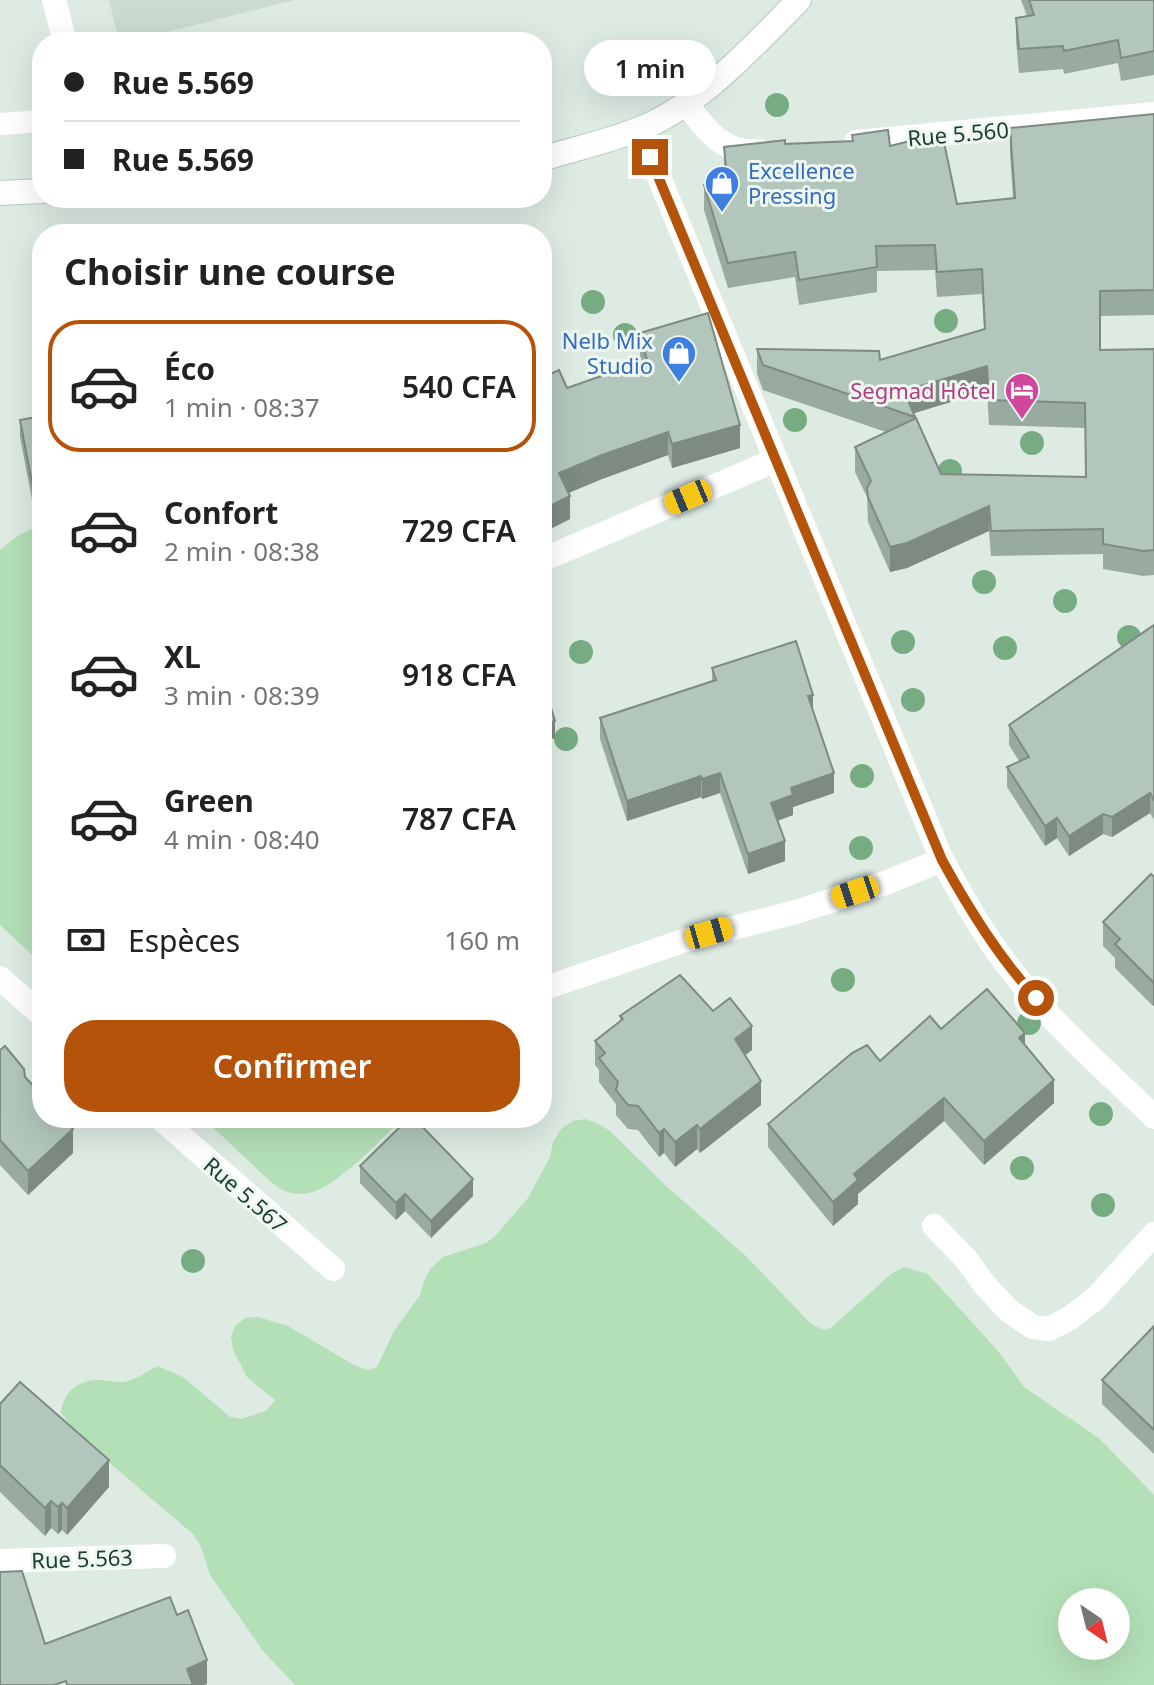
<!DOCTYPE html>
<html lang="fr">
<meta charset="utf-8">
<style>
:root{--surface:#fff;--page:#f2f2f2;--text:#222;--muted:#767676;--line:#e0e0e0;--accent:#b45309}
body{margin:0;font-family:"Noto Sans",sans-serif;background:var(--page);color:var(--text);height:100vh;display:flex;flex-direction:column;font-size:30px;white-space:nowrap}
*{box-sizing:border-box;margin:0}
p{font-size:26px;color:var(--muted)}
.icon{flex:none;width:44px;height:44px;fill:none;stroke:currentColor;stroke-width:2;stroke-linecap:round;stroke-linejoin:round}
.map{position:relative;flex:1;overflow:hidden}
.details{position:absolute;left:32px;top:224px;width:520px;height:904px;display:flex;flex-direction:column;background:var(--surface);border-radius:32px;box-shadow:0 8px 32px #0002}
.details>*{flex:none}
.guide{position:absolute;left:32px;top:32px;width:520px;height:176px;border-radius:32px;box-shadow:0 8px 32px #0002;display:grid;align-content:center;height:176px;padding:0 32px;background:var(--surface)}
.needle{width:52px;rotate:145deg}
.tools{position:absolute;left:1058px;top:1588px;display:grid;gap:16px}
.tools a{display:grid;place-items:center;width:72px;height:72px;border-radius:50%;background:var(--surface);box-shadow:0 8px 32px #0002;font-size:40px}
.end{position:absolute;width:36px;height:36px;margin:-18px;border:10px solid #b45309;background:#fff;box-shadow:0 0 0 4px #fff}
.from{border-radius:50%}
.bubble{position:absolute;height:56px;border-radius:28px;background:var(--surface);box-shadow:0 8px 32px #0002;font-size:26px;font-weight:600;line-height:56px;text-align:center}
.car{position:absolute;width:24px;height:48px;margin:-24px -12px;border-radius:10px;box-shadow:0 0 6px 2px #0007;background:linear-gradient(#f5c518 24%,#345 0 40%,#f5c518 0 76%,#345 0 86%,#f5c518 0)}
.guide b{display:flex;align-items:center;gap:28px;height:76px;font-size:30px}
.guide b+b{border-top:2px solid var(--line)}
.guide i{width:20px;height:20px;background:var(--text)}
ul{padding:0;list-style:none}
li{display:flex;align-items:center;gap:24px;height:132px;margin:0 16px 12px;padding:0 16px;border:4px solid transparent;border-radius:32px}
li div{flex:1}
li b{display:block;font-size:30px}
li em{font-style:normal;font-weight:600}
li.selected{border-color:var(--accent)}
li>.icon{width:72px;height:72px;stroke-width:1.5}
h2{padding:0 32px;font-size:36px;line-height:96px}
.pay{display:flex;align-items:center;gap:20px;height:88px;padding:0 32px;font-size:30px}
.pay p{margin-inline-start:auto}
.action{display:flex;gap:16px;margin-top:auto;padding:16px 32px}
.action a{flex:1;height:92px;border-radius:32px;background:var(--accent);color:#fff;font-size:32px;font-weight:600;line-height:92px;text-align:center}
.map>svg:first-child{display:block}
</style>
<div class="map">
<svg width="1154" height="1685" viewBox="0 0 1154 1685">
<rect width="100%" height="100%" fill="#ddebe3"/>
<path fill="#cbdbd1" d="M109,0H295L128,42H119Z"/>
<g fill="#b3e0b7" fill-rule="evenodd">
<path d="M42,524V964L0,925V550L19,535Z"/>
<path d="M203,1118H403C381,1139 333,1193 302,1194C291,1195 280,1189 272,1183Z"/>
<path d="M585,1119L599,1124L610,1131L665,1185L746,1256L811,1324L824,1330L832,1327L891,1274L904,1267L928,1274L999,1352L1024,1387L1100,1439L1154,1495V1685H295L263,1651L210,1575L201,1547L193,1534L79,1437L61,1413C63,1393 78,1379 99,1380C107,1380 116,1383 124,1382C135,1380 148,1371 158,1366L183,1377L230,1417L241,1419L266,1411L275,1400L247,1377L233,1350L231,1336L235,1326L245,1318L258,1317L288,1326L354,1365L368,1370L377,1367L394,1331L420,1295L424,1281L431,1268L443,1257L486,1243L495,1236L528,1198L550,1157L553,1142L562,1128L573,1121ZM1072,1602H1116V1646H1072Z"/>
</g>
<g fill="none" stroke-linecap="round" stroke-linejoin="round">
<g stroke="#afccbd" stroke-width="26">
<g id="secondary">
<path d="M542,159C573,149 606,142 637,130C700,106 752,47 799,0"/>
<path d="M0,193L42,191"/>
</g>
</g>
<path stroke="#fff" stroke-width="22" d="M0,124L42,121"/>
<g stroke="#fff" stroke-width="24">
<path d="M54,0L65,42"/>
<path d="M687,104C705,130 724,155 760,151"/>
<path d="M639,129L942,860C964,900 986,939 1015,975C1055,1027 1107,1071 1154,1117"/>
<path d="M856,142L1154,114"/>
<path d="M542,560L776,460"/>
<path d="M0,978L42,1015"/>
<path d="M542,989L686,940L796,912L885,883L942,860"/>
<path d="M160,1118L333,1269"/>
<path d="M934,1226L966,1259L984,1284L1008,1310L1033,1327L1049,1329L1070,1318L1095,1299L1154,1234"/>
<path d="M0,1561L164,1556"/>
</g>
<use href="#secondary" stroke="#fff" stroke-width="24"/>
</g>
<g fill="#77ac83">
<circle cx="777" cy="105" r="12"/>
<circle cx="593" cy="302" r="12"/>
<circle cx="946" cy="321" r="12"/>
<circle cx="625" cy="335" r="12"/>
<circle cx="795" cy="420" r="12"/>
<circle cx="1032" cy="443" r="12"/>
<circle cx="950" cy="471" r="12"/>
<circle cx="984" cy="582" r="12"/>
<circle cx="1065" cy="601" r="12"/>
<circle cx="1129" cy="637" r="12"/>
<circle cx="903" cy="642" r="12"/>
<circle cx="1005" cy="648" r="12"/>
<circle cx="581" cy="652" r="12"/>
<circle cx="913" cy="700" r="12"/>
<circle cx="566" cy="739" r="12"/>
<circle cx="862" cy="776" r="12"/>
<circle cx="861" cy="848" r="12"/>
<circle cx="843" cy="980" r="12"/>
<circle cx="1029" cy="1023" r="12"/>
<circle cx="1101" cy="1114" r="12"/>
<circle cx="1022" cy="1168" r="12"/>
<circle cx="1103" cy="1205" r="12"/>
<circle cx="193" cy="1261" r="12"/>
</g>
<g fill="#99aaa1" fill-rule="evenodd">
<path d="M1021,0H1154V75L1121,81L1118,63L1064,74L1063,69L1019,73L1016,41V18L1027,16Z"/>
<path d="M1154,114V315L1100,316V350L1154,349V575L1143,576L1103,569V554L991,556L989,531L907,568L890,572L868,522L867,497L855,472V447L886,432L763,390L757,374V349L880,360L984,329L982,294L937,297L935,270L877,271V292L799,305L795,277L728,288L704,210V185L724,178V147L852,141V135L890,146L957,204L1013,198L1010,153V128ZM987,391L989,425L1085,428L1086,477L941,474L914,413Z"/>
<path d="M640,333L740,448L672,468L668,455L602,479L568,493L570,519L542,533L567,388L641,362L640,356Z"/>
<path d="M42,416V508L34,510L20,437V420Z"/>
<path d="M1154,625V820L1150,813L1112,837L1103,834L1069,856L1057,838L1045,846L1007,787V767L1019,761L1009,745V725Z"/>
<path d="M712,668L813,712L834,793L793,807V815L778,821L785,861L748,874L720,793L702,799L701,797L627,821L600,739V718L712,682Z"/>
<path d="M1154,877V1005L1153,1006L1115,968V958L1103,946V922Z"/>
<path d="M713,1011L752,1050L745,1055L761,1105L700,1153L697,1149L675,1167L664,1153L659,1157L638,1130L628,1129L616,1115V1104L599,1082V1070L595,1065V1041L620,1021V1016Z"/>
<path d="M941,1029L1025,1046L1054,1103L984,1165L944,1121L858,1194V1204L833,1226L768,1147V1124Z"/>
<path d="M0,1050L25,1077L73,1153L28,1195L0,1165Z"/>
<path d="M360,1166L473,1196L431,1238L405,1211L396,1220L360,1183Z"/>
<path d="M1154,1326V1454L1102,1404V1380Z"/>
<path d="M0,1404L109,1487L67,1535L62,1530L58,1534L51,1528L45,1536L0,1492Z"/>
</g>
<g fill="#7d8b83">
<path d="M987,366V391L908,415L904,391Z"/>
<path d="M740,425V448L672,468V444Z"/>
<path d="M668,432V455L602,479L559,497V473L602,455Z"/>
<path d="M570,496V519L542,533V510Z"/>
<path d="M989,506V531L907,568L890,572V547Z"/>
<path d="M813,695V715L808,696Z"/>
<path d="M555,721V738L542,742V725Z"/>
<path d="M720,773V793L702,799V779Z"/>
<path d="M834,773V793L793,807V815L771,823V803L791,788Z"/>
<path d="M701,776V797L627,821V801Z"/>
<path d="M1150,793V813L1112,837V817Z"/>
<path d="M1103,814V834L1069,856V836Z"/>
<path d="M1057,818V838L1045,846V826Z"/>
<path d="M785,841V861L748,874V854Z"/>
<path d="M1154,981V1005L1153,1006V982Z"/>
<path d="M752,1026V1050L735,1063V1039Z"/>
<path d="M1025,1033V1057L1019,1038Z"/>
<path d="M1054,1080V1103L984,1165V1141Z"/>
<path d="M761,1081V1105L700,1153V1129Z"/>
<path d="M944,1098V1121L858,1194V1204L833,1226V1202L854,1174Z"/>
<path d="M697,1125V1149L675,1167V1142Z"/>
<path d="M73,1129V1153L28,1195V1171Z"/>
<path d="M664,1129V1153L659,1157V1133Z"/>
<path d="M473,1179V1196L431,1238V1221Z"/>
<path d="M405,1194V1211L396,1220V1203Z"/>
<path d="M109,1460V1487L67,1535V1508Z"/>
<path d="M51,1501V1528L45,1536V1508Z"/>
<path d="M62,1503V1530L58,1534V1507Z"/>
<path d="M207,1660V1684L204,1685H187V1669Z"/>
</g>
<g fill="#b2c6bb" stroke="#7d8b83" stroke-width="2">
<path d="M1029,0H1154V51L1121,58L1118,40L1064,51L1063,46L1019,49L1016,18L1034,15Z"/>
<path d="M1154,114V290L1100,291V350L1154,349V550L1143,551L1103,544V529L991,531L989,506L907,543L890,547L868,497L867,488L871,481L855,447L916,418L941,474L1086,477L1085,403L989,400L987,366L904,391L915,417L763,365L757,349L879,351L880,360L985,329L982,269L937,272L935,245L876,246L877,267L799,280L795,252L728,263L704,185L727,177L724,147L785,140V144L853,141L852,135L888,130L890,146L942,133L957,204L1015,198L1010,128Z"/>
<path d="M408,227L411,234H363L362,231Z"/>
<path d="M708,313L740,425L672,444L668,432L602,455L559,473L570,496L542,510V378L559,370L567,388L647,360L640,333Z"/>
<path d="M42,416V492L34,493L20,420Z"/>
<path d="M1154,625V800L1150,793L1112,817L1103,814L1069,836L1057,818L1045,826L1007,767L1029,757L1009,725Z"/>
<path d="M796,641L813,695L808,696L834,773L791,788L793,795L771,803L785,841L748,854L720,773L702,779L701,776L627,801L600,718L716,680L712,668Z"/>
<path d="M542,678L555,721L542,725Z"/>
<path d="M1151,874L1154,877V981L1153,982L1115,944L1120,939L1103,922Z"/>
<path d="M680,975L713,1011L730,998L752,1026L735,1039L761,1081L700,1129L697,1125L675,1142L664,1129L659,1133L638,1106L628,1105L616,1090L618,1082L599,1058L605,1053L595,1041L623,1019L620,1016Z"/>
<path d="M987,989L1025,1033L1019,1038L1054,1080L984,1141L944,1098L854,1174L858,1180L833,1202L768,1124L852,1053L867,1045L880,1061L930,1016L941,1029Z"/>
<path d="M5,1046L24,1069L25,1077L42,1095V1118H63L73,1129L28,1171L0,1140V1050Z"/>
<path d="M409,1118H414L473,1179L431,1221L405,1194L396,1203L360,1166Z"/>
<path d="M1154,1326V1430L1102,1380Z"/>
<path d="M20,1382L109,1460L67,1508L62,1503L58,1507L51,1501L45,1508L0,1465V1404Z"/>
<path d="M22,1571L45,1644L170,1597L177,1615L188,1610L207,1660L187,1669L193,1685H67L66,1681L54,1685H0V1572Z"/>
</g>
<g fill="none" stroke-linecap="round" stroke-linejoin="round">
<path stroke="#b45309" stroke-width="10" d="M650,157L942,860C969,909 998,956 1036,998"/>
</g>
<defs>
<g id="shop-pin" transform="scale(1.8)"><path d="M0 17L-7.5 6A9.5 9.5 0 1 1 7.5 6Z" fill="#3f7fe0" stroke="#eef8f1"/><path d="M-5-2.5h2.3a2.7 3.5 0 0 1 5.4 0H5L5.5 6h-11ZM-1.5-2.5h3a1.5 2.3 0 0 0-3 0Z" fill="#fff"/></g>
<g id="hotel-pin" transform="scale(1.8)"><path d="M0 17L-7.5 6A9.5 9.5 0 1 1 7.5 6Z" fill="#d1479c" stroke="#eef8f1"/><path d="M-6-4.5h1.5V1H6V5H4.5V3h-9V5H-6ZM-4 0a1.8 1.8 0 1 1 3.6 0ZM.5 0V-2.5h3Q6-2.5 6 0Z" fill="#fff"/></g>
</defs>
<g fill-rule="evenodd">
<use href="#shop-pin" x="722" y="183"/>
<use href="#shop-pin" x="679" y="353"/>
<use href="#hotel-pin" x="1022" y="390"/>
</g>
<g text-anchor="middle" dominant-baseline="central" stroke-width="6" stroke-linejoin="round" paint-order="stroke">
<g font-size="22" fill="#1d3d2f" stroke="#eef8f1">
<text transform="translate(958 133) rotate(-5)">Rue 5.560</text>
<text transform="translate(246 1194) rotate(41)">Rue 5.567</text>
<text transform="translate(82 1558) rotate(-2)">Rue 5.563</text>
</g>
<g font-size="22" fill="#366cbe" stroke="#eef8f1" text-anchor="start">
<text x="748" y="170">Excellence<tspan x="748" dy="25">Pressing</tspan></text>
<text x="653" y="340" text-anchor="end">Nelb Mix<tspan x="653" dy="25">Studio</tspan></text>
</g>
<g font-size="22" fill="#b23c85" stroke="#eef8f1" text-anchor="end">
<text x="996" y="390">Segmad Hôtel</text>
</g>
</g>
</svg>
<div class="tools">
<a><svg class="needle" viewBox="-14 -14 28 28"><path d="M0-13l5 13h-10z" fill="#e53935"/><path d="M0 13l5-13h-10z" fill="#767676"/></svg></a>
</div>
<i class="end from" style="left:1036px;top:998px"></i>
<i class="end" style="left:650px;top:157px"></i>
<div class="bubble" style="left:584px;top:40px;width:132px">1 min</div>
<i class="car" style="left:688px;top:497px;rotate:247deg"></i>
<i class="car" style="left:855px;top:892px;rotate:252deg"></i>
<i class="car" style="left:709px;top:933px;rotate:74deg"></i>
<div class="guide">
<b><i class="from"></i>Rue 5.569</b>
<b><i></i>Rue 5.569</b>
</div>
<section class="details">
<h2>Choisir une course</h2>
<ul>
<li class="selected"><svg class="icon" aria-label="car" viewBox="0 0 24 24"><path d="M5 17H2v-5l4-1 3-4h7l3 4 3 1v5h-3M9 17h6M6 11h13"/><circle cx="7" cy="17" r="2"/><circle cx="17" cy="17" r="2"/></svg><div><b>Éco</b><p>1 min · 08:37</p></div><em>540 CFA</em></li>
<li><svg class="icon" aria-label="car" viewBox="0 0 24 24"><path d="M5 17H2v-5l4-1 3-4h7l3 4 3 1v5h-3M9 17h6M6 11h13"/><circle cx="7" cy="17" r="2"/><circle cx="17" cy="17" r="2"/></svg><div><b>Confort</b><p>2 min · 08:38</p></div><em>729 CFA</em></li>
<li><svg class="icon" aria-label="car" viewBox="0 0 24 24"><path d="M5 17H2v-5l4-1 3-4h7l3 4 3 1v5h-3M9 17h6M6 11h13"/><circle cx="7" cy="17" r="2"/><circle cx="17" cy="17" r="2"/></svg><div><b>XL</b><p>3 min · 08:39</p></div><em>918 CFA</em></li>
<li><svg class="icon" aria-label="car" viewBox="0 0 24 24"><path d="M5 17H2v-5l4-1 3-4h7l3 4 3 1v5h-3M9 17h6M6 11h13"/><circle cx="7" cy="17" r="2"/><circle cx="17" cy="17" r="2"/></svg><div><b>Green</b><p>4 min · 08:40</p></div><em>787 CFA</em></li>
</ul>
<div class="pay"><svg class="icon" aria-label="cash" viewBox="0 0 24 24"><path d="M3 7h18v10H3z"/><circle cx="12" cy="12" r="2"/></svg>Espèces<p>160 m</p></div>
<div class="action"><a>Confirmer</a></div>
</section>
</div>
